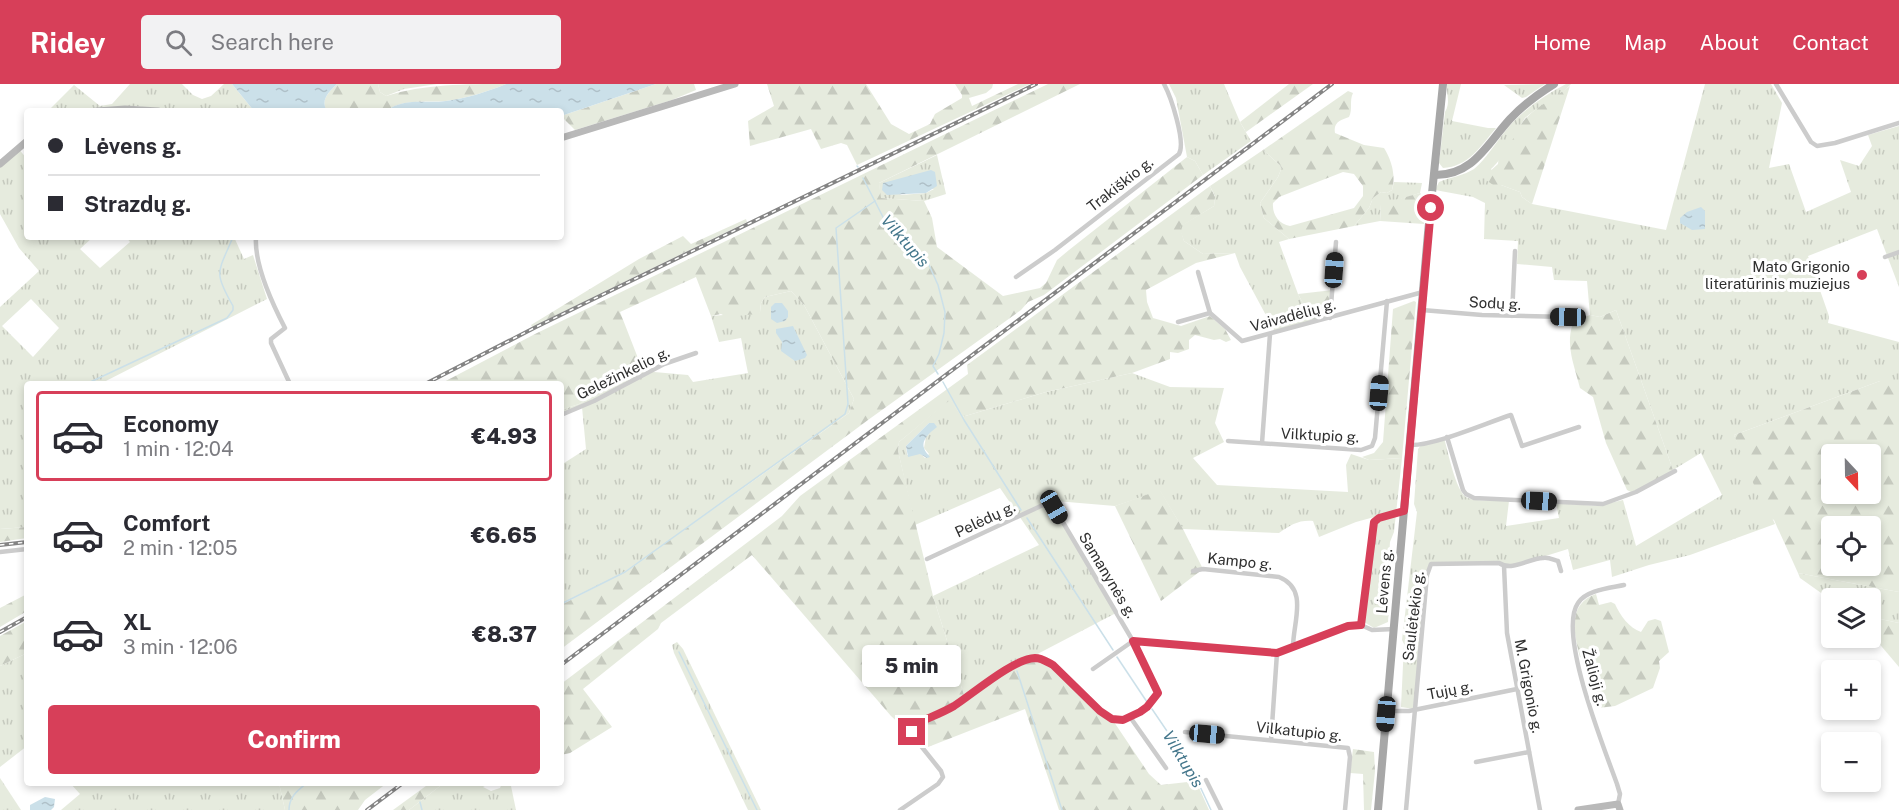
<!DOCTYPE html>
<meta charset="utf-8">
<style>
:root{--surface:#fff;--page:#f2f2f3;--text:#2b2b33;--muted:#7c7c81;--line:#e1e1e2;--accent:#d73f59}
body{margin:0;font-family:"Public Sans",sans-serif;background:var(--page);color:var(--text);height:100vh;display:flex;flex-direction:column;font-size:22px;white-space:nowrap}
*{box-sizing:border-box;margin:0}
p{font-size:20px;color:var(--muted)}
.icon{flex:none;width:33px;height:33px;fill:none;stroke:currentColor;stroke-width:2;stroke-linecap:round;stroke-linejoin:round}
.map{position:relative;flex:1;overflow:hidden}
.side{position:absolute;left:24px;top:297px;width:540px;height:405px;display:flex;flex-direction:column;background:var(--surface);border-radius:6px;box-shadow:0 3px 9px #0003}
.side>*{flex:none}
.guide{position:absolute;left:24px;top:24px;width:540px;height:132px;border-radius:6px;box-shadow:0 3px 9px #0003;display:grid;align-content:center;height:132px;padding:0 24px;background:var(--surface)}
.needle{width:39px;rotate:158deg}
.buttons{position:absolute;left:1821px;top:360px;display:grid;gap:12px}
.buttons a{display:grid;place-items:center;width:60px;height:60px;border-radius:6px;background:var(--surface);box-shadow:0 3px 9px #0003;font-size:30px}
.end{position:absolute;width:27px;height:27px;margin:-14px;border:8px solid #d73f59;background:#fff;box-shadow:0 0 0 3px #fff}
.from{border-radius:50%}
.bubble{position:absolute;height:42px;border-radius:6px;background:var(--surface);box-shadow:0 3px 9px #0003;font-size:20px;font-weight:800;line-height:42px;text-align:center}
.car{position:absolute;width:18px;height:36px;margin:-18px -9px;border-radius:8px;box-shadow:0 0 4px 2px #0007;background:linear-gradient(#222 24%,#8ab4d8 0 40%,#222 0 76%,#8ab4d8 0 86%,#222 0)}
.guide b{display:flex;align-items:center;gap:21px;height:57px;font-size:22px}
.guide b+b{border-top:2px solid var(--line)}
.guide i{width:15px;height:15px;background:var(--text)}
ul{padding:10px 0 0;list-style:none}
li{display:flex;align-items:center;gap:18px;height:90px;margin:0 12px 9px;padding:0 12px;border:3px solid transparent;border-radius:6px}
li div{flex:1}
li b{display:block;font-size:22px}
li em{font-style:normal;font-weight:800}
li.selected{border-color:var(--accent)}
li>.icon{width:54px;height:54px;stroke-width:1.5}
.cta{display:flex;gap:12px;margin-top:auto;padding:12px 24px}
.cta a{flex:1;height:69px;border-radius:6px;background:var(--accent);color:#fff;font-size:24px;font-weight:800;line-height:69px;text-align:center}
header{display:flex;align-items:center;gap:36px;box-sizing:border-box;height:84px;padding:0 30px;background:var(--accent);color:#fff}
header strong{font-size:28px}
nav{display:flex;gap:33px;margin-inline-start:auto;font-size:21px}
.search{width:420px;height:54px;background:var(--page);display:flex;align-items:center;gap:15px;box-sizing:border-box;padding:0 21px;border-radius:6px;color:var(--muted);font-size:22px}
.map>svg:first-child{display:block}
</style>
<header>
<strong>Ridey</strong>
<div class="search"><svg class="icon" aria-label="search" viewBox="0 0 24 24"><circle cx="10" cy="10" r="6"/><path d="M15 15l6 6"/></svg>Search here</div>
<nav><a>Home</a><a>Map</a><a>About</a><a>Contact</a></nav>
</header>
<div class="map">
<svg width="1899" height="726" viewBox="0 0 1899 726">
<defs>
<pattern id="grass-tufts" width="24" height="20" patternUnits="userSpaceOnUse" patternTransform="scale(1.5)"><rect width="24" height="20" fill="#e6ebde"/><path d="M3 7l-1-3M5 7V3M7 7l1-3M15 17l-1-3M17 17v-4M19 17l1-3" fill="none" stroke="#c6cabf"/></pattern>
<pattern id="forest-firs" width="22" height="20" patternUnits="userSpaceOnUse" patternTransform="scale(1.5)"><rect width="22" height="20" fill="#e6ebde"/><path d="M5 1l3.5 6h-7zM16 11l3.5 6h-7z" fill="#c6cabf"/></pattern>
<pattern id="water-ripples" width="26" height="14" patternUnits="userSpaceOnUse" patternTransform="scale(1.5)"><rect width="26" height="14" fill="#cbe0e9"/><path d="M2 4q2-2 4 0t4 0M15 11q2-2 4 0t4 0" fill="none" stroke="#afc0c8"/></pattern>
</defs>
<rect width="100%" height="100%" fill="#fff"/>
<g fill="url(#grass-tufts)" fill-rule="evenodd">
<path d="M130,0H182L193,11L202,15L211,12L224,0H232L254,27H177L134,22L98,24L85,27H48L74,1L100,22L112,20Z"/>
<path d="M378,0H437L404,5L386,12L380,8Z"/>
<path d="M1169,0H1224L1240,38L1251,57L1203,91L1195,77L1187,73L1176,14Z"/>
<path d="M1447,0H1461L1452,37L1488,44H1496C1481,62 1468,83 1443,84L1439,79L1445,28C1451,18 1446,11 1447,0Z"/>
<path d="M1545,0L1526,13L1522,14L1504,1Z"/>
<path d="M1566,0H1571C1559,14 1539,21 1525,34C1520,40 1521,44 1518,51C1516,56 1495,82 1491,85L1501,101L1520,108L1522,113L1532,120L1666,146L1705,0H1771L1782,19L1769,84L1789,80L1806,128L1851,108L1840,76L1859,82L1872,62L1868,51L1899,42V203L1877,145L1808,172L1829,232L1828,239L1899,258V297H1880L1734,351L1775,440L1690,471L1649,481L1612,493L1610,476L1573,486L1568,465L1514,482L1499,479H1435L1429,483L1414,625L1401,623L1404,560L1402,556L1417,428L1414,420L1418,365L1422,360L1444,354C1448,367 1455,405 1466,413C1473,418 1499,416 1509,417L1506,442L1559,434L1556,419L1598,422L1623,416L1636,462L1722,411L1701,369L1673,386L1616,226L1600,233L1590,231L1587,197L1554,196L1552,183L1517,180L1518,157L1484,155L1485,119L1473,113L1435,106L1439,98C1451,93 1463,92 1474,85C1487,74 1496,58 1507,45C1523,26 1543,12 1566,0Z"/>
<path d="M18,64L27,75V153H93L80,165L100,184L130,158L126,153H234L244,175L253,171L267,215L100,300H27V443L0,445V223L39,187L19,164L0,130V80ZM31,215L59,244L33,273L2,242Z"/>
<path d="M1263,66L1282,83L1278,93L1260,119L1264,134L1289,155L1279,158L1298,210L1313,238L1275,248L1240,183L1235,169L1203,170L1184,157L1179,143L1214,122L1215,112L1210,102Z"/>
<path d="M937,71L946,110L924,117L880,114L879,99ZM885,99L934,105L926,109L901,111Z"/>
<path d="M1394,98L1422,99L1420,109L1381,121L1380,137L1354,142L1369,124L1373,114L1381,108L1387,109L1392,106Z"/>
<path d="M791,207L804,221L854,315L849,329L623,489L561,521V381L586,365L582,323L561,331V326L579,320L643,287L688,291L693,298L748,289L741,254L719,258L711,232L760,228L761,219L765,213Z"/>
<path d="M1132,289L1170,303L1224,304L1215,339L1224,358L1193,374L1217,401L1348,408L1346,381L1351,370L1369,376L1402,374L1394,448L1390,458L1386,515L1389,522L1388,538L1374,544L1364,538L1378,432L1356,438L1319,453L1313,437C1298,436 1291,441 1279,449L1183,445L1160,407L1115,422L1044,416L1043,420L1051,421L1116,529L1024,577L965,614L933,512L1039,461L1000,404L915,441L898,367L899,358L950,315L962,333L1046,308ZM929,339L931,347L926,353L924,364L929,370L925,374L920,369L907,371L906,362Z"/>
<path d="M1798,489L1899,508V539L1871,533L1870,514H1832L1831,516L1800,494Z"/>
<path d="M677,558L683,565L761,726H748L746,722L674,569L672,561Z"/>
<path d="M27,569V662L0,683V582Z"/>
<path d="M0,694L21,726H0Z"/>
<path d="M70,699H279L285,726H61L80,710Z"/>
<path d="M444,699H490L483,703L491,707L500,704L502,699H515L511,702L516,726H409Z"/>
</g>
<g fill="url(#forest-firs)" fill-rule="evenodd">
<path d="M337,0H378L380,8L386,12C424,0 466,0 506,0C487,8 467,14 446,17C426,19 404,14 386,27H327C320,16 329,8 337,0Z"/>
<path d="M656,0H694L696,6L672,16L575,46L561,32Z"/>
<path d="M767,0H866L891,40L909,50L930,40L935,30L962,14V11L955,0H993L992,4L986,9L969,14L972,22L1018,0H1030L857,81L847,61L841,59L821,65L811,45L750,62L748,37L774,22Z"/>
<path d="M1048,0H1080L879,99L881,114L924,117L932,134L937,163L1003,212L1040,204L1046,199L1057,176L1069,166L1187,73L1195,77L1203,91L1044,211L1028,218L1021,226L868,336L561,565V521L623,489L849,329L854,315L804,221L791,207L765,213L761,219L760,228L757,230L727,233L721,230L711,232L696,193L620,228L643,287L579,320L561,326V300H440L535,250Z"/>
<path d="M1289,0H1313L1246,48L1240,38Z"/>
<path d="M1570,2L1532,120L1522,113L1520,108L1501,101L1496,103L1486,96L1487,90L1498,80L1499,71L1505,67L1506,60C1519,54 1517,43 1526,34C1539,21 1556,13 1570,2Z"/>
<path d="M1348,7L1353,9C1349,17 1353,25 1349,33C1341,36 1333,38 1335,49L1364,61L1384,64C1392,77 1396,92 1392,106L1387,109L1381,108L1373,114L1369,124L1354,142L1289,155L1264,134L1260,119L1278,93L1282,83L1263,66ZM1343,88L1354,90L1363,102V112L1354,124L1290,142C1279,140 1272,131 1273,119L1279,113Z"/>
<path d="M1210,102L1215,113L1214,122L1180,143L1184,157L1203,170L1235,169L1196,179L1146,206L1147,218L1153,234L1181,242L1210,232L1225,245L1231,256L1226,258L1220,255L1214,256L1195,251L1189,256V265L1178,269L1170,268V275L1132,289L1046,308L962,333L950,316L899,358L898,367L933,512L965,614C986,600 1019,571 1045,576L1099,627L1112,635L1149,690L1161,701L1196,697L1209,726H1059L1025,625L923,665L913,652L891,632L752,471L661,539L658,545L583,605L612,643L570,669L561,671V600L782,432L800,412L968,290L967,281Z"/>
<path d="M1420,109L1427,115L1424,140L1380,137L1381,120Z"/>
<path d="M746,135L747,138L532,243L531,241L639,175L683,152L691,160Z"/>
<path d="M1333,206L1330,234L1313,238L1298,210Z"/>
<path d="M1414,217L1416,218L1402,374L1369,376L1362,373L1374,369L1383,358L1393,225Z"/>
<path d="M1616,226L1673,386L1633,409L1627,406L1606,359L1593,313L1580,304C1575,283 1564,259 1574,237L1590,231L1600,233Z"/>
<path d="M1880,297H1899V508L1798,489L1774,436L1766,431L1734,351ZM1832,370H1870V410H1832ZM1832,442H1870V482H1832Z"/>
<path d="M1160,406L1183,445L1203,485L1161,517L1115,422Z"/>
<path d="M27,443V454L0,458V445Z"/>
<path d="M27,510V527L0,543V524Z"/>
<path d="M1596,510L1599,521L1611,518L1615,520C1620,531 1629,544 1641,548L1648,537L1655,535L1661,537L1669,568L1659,577L1660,584L1653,604L1615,622L1598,624L1594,614L1592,576L1580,573C1574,549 1567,520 1596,510Z"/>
<path d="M1871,533L1899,539V583L1871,550Z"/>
<path d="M27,537V569L0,582V552Z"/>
<path d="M1353,665L1374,668L1375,687L1371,726H1364L1363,690L1350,689Z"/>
<path d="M279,699H387L365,716L358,726H285Z"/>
<path d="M430,699H444L409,726H393Z"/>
</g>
<g fill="url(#water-ripples)">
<path d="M232,0H337C329,8 320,16 327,27H254Z"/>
<path d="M506,0H656L561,32V27H386C405,13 425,20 446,17C467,14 487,8 506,0Z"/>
<path d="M931,86L935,88L937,102L926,109L887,111L882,106L883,99Z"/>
<path d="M1701,123L1705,127V145L1692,146L1680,139V134L1687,128Z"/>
<path d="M775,219H782L788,227V233L785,237L777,239L771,235V223Z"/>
<path d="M793,242L807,271L805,274L795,277L781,267L782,258L776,249V245Z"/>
<path d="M929,339H934L937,343C932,347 921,355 924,364C925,368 928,370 930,373L927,374L920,370L908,373L906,362Z"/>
<path d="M45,713L55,715L54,723L51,726H30V721Z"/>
</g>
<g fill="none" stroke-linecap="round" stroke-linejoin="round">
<g stroke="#cbe0e9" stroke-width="1.5">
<path d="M857,82L858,83"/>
<path d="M863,94L884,135L892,141L929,181L938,201L945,228L944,249L939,270L933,282L938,290"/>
<path d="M943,298L964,336L1021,426"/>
<path d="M86,300L227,234L233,226V222C213,187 218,189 233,153"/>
<path d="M1027,434L1113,566"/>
<path d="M561,520L625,488L845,330L848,320L836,144L875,117"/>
<path d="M679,568L757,726"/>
<path d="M1117,573L1147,618"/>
<path d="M1017,587L1062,726"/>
<path d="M1152,625L1190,681L1211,726"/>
<path d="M420,718L422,726"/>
<path d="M289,726C289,713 297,707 307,699"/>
</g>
<g stroke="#ccc" stroke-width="4.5">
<path d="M1776,0L1811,58L1817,62L1835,59L1899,39"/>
<path d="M256,153C254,181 272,219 285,244L271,255V259L290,300"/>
<path d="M1885,173L1899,168"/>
<path d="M1198,188L1210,229"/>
<path d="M1016,193L1055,166L1179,70C1186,58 1171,13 1164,0"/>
<path d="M1422,226L1482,231L1568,233"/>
<path d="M1512,232L1515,167"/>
<path d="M1330,234L1336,158"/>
<path d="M1178,238L1210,229L1242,257L1423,208"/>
<path d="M561,331L594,317L664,280L696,269"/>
<path d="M1447,353L1463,406L1466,410L1474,414L1603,420L1636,408L1675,387"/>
<path d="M1228,357L1361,366L1372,362L1375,354L1387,217"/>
<path d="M1262,359L1270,250"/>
<path d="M1410,361C1434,362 1486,339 1511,331L1522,362L1579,343"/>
<path d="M0,468L27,465"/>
<path d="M927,475L1043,421L1054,423L1133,557L1157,604V612L1147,623L1130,633L1166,684"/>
<path d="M1504,482L1507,549L1540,726"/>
<path d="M1193,487L1203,485L1279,493C1309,505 1293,538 1293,563"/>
<path d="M1361,541L1372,546L1394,545"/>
<path d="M1093,585L1133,557L1270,569C1297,567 1337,538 1361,541L1374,438L1379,434L1404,427"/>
<path d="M1387,627H1409L1517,605"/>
<path d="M1185,648L1348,664L1350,673L1345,726"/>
<path d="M1271,656L1277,569"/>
<path d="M1476,678L1529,668"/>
<path d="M1206,696L1221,726"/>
<path d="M1618,720L1620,710L1617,700C1605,666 1557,549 1578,519C1586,506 1610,504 1624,501"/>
<path d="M900,726L938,700L943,693L941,687L913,652L911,645L916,640C928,634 942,629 954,622C974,609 1013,575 1035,574C1042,574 1047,578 1053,581C1065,594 1097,630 1112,635C1118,637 1125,635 1130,633"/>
<path d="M1406,726L1427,491L1431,480L1499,479C1513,488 1529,474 1543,474C1548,473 1554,476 1558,477L1561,487"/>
</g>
<g stroke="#b9b9b9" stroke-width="7">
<path d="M97,27L125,25L158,27"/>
<path d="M561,54L735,0"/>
<path d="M0,80L27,57"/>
<path d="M1578,726L1618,720L1620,726"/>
</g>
<g stroke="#a7a7a7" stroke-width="8">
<path d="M1434,91C1473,92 1487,60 1510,35C1523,21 1538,10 1554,0"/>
<path d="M1378,726L1428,149L1443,0"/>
</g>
<g stroke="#848484" stroke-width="4">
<g id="rail">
<path d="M425,300L536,243L1036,0"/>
<path d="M0,461L27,458"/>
<path d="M0,548L27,533"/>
<path d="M561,581L1332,0"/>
<path d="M367,726L403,699"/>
</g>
</g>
<use href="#rail" stroke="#fff" stroke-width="1.5" stroke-dasharray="4.5" stroke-linecap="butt"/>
</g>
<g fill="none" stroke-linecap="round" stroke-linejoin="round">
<path stroke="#d73f59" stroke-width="8" d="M912,648L911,645L916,640C928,634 942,629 954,622C974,609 1013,575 1035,574C1042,574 1047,578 1053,581L1100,627L1112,635L1123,636L1140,628L1147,623L1158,609L1133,557L1277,569L1348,542L1361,541L1374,438L1379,434L1404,427L1431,124"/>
</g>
<circle fill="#d73f59" stroke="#fff" stroke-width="2" cx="1862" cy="191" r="6"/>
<g text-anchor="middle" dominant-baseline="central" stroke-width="6" stroke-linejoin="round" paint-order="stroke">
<g font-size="15" fill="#2f2f2f" stroke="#fff">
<text transform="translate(1120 100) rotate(-38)">Trakiškio g.</text>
<text transform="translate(1495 219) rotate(3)">Sodų g.</text>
<text transform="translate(1293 231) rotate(-15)">Vaivadėlių g.</text>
<text transform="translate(623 289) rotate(-26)">Geležinkelio g.</text>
<text transform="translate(1320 351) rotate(3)">Vilktupio g.</text>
<text transform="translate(985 435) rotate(-25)">Pelėdų g.</text>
<text transform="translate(1240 477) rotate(6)">Kampo g.</text>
<text transform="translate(1108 491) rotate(59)">Samanynės g.</text>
<text transform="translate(1384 497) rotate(-85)">Lėvens g.</text>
<text transform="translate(1413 532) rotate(-83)">Saulėtekio g.</text>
<text transform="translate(1595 593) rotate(75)">Žalioji g.</text>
<text transform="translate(1529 602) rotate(79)">M. Grigonio g.</text>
<text transform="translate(1450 606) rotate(-11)">Tujų g.</text>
<text transform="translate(1299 647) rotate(6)">Vilkatupio g.</text>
</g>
<g font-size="15" fill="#2f2f2f" stroke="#fff" text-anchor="end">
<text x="1850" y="182">Mato Grigonio<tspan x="1850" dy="17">literatūrinis muziejus</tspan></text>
</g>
<g font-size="16" font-style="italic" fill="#43768b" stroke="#fff">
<text transform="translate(905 157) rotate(49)">Vilktupis</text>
<text transform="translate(1183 675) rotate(59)">Vilktupis</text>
</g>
</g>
</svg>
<div class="buttons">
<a><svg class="needle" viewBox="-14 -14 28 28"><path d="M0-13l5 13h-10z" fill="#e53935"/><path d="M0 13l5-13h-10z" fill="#7c7c81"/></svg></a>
<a><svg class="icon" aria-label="locate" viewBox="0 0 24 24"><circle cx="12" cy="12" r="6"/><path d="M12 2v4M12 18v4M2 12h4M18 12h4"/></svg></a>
<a><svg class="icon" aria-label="layers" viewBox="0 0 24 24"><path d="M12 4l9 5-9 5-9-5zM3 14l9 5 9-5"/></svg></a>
<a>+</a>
<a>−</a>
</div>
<i class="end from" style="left:1431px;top:124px"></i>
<i class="end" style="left:912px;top:648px"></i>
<div class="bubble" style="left:862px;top:561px;width:99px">5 min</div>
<i class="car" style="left:1334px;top:186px;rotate:4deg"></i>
<i class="car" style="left:1568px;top:233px;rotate:271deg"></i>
<i class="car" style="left:1379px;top:309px;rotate:5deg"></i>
<i class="car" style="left:1539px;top:417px;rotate:93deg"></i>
<i class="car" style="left:1054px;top:423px;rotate:150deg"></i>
<i class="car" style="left:1386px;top:630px;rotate:185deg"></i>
<i class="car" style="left:1207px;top:650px;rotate:95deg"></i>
<div class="guide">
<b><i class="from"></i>Lėvens g.</b>
<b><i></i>Strazdų g.</b>
</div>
<section class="side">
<ul>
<li class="selected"><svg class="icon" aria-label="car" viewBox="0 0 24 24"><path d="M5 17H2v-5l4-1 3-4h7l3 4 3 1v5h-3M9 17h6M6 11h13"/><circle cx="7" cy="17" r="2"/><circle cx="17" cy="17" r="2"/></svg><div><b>Economy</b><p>1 min · 12:04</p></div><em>€4.93</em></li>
<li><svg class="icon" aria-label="car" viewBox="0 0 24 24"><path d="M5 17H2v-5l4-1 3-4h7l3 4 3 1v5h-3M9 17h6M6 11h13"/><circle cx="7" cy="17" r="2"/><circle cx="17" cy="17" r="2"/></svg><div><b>Comfort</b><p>2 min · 12:05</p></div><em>€6.65</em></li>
<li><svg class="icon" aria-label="car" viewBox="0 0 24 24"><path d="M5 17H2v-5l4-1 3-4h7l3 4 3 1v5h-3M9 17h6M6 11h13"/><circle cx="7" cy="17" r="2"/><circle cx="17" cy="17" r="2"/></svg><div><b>XL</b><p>3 min · 12:06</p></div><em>€8.37</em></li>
</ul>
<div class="cta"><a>Confirm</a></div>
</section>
</div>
